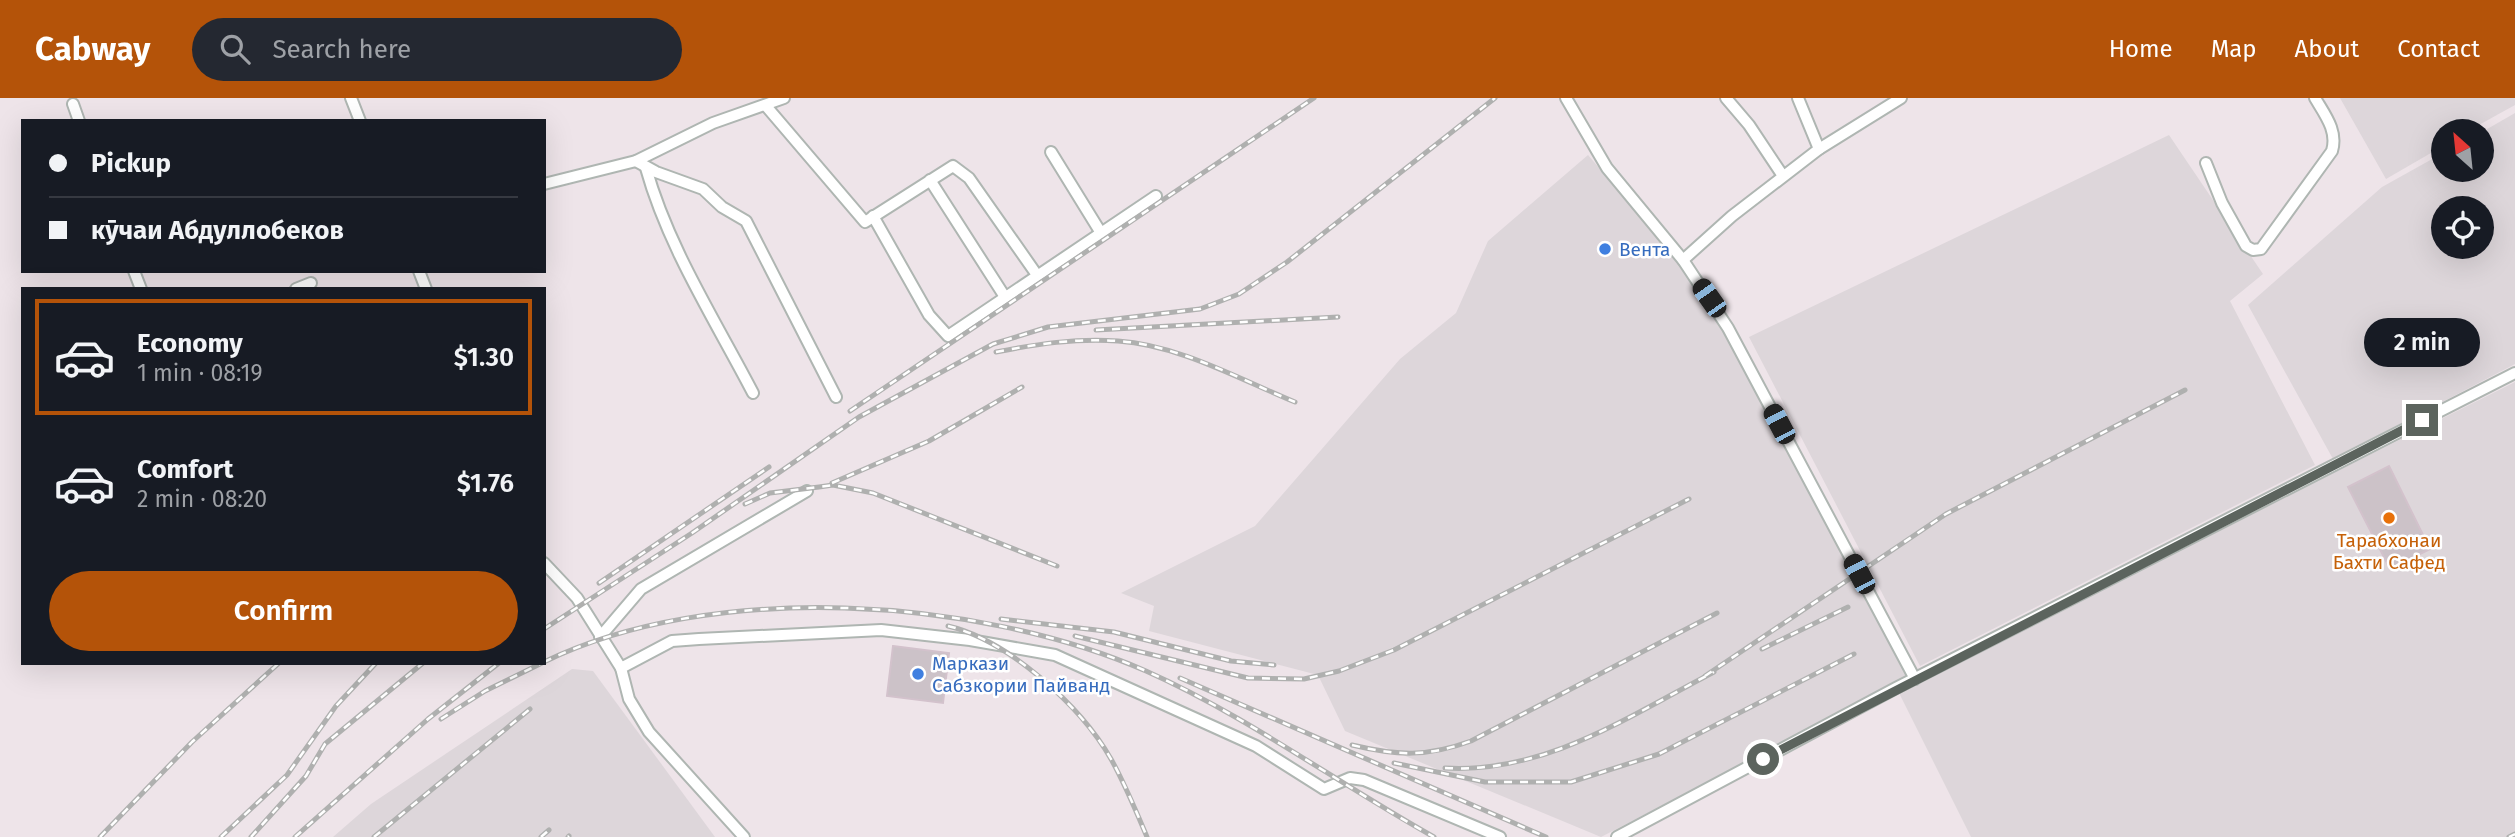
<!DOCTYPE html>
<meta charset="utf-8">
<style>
:root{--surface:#171b24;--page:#242831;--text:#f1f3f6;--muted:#9ea1a6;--line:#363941;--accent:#b45309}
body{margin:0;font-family:"Fira Sans",sans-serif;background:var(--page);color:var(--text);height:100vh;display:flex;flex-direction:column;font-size:26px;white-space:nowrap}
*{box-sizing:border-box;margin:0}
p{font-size:23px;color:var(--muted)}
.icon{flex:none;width:38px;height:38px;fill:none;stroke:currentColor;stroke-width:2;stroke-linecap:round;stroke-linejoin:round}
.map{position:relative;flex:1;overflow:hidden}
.drawer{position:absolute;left:21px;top:189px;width:525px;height:378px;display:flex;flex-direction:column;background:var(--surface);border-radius:0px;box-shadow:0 7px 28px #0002}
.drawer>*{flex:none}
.hud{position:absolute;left:21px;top:21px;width:525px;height:154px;border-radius:0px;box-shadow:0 7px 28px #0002;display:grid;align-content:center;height:154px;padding:0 28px;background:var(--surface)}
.needle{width:46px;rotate:333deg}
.tools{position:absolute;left:2431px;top:21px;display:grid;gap:14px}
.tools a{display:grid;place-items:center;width:63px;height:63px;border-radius:50%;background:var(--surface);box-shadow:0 7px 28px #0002;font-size:35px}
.end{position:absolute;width:32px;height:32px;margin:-16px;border:9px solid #5c645e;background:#fff;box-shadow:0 0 0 4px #fff}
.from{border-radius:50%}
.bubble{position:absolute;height:49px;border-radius:24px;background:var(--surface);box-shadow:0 7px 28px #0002;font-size:23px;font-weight:600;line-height:49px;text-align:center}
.car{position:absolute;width:21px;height:42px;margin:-21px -10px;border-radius:9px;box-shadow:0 0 5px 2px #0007;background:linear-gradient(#222 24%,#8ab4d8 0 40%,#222 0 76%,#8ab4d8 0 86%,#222 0)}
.hud b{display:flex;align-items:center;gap:24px;height:66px;font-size:26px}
.hud b+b{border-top:2px solid var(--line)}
.hud i{width:18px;height:18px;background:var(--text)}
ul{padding:12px 0 0;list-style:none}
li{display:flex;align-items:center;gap:21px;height:116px;margin:0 14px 10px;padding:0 14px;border:4px solid transparent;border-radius:0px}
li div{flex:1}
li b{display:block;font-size:26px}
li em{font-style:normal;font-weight:600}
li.on{border-color:var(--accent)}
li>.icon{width:63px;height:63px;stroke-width:1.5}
.cta{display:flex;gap:14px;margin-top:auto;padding:14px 28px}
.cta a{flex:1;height:80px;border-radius:42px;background:var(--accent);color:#fff;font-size:28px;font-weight:600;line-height:80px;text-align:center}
header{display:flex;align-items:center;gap:42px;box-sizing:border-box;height:98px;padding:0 35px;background:var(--accent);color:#fff}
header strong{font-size:33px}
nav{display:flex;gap:38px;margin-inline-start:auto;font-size:24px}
.search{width:490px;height:63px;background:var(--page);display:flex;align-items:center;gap:18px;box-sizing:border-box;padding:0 24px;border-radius:38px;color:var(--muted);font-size:26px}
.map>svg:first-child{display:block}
</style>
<header>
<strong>Cabway</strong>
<div class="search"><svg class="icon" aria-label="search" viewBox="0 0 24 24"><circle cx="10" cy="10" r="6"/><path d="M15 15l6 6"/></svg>Search here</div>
<nav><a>Home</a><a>Map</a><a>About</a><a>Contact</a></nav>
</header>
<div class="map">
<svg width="2515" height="739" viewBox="0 0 2515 739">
<rect width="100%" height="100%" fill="#eee4e9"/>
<g fill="#ddd6da" fill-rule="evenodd">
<path d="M2340,0H2515V7L2468,33H2443V48L2386,81Z"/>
<path d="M2515,15V266L2333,361L2248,207L2382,89L2443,55V72H2482V34ZM2482,110V149H2443V110Z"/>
<path d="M2169,37L2263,176L2230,203L2315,367L1920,568L1749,239Z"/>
<path d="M1588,57L1697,184L1908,581L1601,739L1345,633L1318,577L1149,533L1154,508L1121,495L1255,428L1400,261L1456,215L1488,143Z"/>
<path d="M2515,284V739H1971L1898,593Z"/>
<path d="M572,571L593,573L715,739H333L371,706Z"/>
</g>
<g fill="#ccc2c8" stroke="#d3c2cc" stroke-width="2">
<path d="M2389,368L2430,451L2390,471L2348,389Z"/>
<path d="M893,548L949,555L943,605L887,598Z"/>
</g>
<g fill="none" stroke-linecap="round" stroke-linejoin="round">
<g stroke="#afb6b2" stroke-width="14">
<g id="minor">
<path d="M351,0L360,23"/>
<path d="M1566,0L1607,70L1683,162L1728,230L1915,581"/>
<path d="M1726,0L1749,27L1783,78"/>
<path d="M1798,0L1819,51"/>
<path d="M73,6L79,23"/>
<path d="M766,8L865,124L953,68L969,80L1037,177"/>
<path d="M1051,54L1101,135"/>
<path d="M636,63L656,74L703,91L722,109L746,123L836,299"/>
<path d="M2206,65L2222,105L2246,148L2253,152L2261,151L2332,53C2338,33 2325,17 2315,0"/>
<path d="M646,70C668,149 715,222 753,295"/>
<path d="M930,82L1005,199"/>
<path d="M544,86L636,63L713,25L784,0"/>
<path d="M873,118L929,217L948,238L1156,98"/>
<path d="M1683,162L1732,118L1819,51L1901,0"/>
<path d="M134,173L141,191"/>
<path d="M419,173L426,191"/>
<path d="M296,191L311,185"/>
<path d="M544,465L577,500L621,570"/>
<path d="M600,539L641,491L807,393"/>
<path d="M744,739L649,634L629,601L621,570L672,543L699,541L881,532L970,542L1055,557L1256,648L1324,691L1350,680L1364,682L1500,739"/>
<path d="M1617,739L1896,590L2515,275"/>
</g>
</g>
<use href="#minor" stroke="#fff" stroke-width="10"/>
<g stroke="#afb0af" stroke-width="5">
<g id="rail">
<path d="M1096,232L1338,219"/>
<path d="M996,254C1037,246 1076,240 1118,243C1179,247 1239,281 1295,304"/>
<path d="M850,313L1314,0"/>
<path d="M832,385L929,343L1022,289"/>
<path d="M745,406L770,395L819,389L833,387L873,395L1057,468"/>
<path d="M599,485L769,369"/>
<path d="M1001,521L1114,534L1231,563L1274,567"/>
<path d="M948,528C1008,542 1081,608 1111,661C1125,686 1136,713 1147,739"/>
<path d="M544,531L692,435L859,319L993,246L1048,229L1200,211L1239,196L1287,164L1495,0"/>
<path d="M1075,538L1248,580L1304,581L1339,573L1394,552L1689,401"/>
<path d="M1762,551L1848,509"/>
<path d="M544,564C712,482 977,499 1146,573C1247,618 1337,685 1434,739"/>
<path d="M1705,578L1946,416L2185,292"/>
<path d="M1180,580L1546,739"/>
<path d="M441,621L485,593L542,565"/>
<path d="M1352,647C1398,658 1427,659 1471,643L1717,515"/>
<path d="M1394,665L1485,684H1571L1659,656L1854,556"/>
<path d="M1445,670C1545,676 1629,618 1714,574"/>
<path d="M100,739L192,644L279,565"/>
<path d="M221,739L287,677L336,608L376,565"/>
<path d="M251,739L306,678L325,646L423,565"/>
<path d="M295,739L428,621L499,565"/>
<path d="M374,739L530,611"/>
<path d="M541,739L549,732"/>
<path d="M568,739L569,738"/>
<path d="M2509,739L2515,736"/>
</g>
</g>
<use href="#rail" stroke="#fff" stroke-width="2.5" stroke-dasharray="8" stroke-linecap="butt"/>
</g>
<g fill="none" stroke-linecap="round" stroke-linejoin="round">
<path stroke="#5c645e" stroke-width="9" d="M1763,661L2422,322"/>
</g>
<g fill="#3f7fe0" stroke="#fff" stroke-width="2.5">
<circle cx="1605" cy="151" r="7"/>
<circle cx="918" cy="576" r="7"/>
</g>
<circle fill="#e8710a" stroke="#fff" stroke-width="2.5" cx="2389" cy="420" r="7"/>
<g text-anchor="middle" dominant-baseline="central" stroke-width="5" stroke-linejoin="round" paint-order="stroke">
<g font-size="19" fill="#366cbe" stroke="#fff" text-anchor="start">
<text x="1619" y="151">Вента</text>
<text x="932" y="565">Маркази<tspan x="932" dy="22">Сабзкории Пайванд</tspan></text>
</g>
<g font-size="19" fill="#c56008" stroke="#fff">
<text x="2389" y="442">Тарабхонаи<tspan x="2389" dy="22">Бахти Сафед</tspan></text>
</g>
</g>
</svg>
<div class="tools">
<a><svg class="needle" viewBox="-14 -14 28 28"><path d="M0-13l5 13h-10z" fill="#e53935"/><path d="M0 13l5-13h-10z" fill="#9ea1a6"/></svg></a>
<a><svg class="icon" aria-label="locate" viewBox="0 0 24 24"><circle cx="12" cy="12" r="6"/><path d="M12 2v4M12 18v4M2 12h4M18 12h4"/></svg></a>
</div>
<i class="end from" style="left:1763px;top:661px"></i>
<i class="end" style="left:2422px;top:322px"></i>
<div class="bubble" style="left:2364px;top:220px;width:116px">2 min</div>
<i class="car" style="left:1709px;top:200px;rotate:325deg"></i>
<i class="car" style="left:1779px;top:326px;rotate:332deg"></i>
<i class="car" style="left:1859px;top:476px;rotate:332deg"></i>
<div class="hud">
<b><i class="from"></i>Pickup</b>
<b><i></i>кӯчаи Абдуллобеков</b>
</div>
<section class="drawer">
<ul>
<li class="on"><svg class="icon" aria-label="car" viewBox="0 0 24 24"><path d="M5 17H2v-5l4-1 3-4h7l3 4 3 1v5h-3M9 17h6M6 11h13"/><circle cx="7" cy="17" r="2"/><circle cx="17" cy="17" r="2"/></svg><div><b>Economy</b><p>1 min · 08:19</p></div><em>$1.30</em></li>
<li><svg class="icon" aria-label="car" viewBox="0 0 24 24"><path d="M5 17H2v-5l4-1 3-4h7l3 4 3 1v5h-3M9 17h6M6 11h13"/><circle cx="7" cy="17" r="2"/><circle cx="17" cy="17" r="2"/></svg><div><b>Comfort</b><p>2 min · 08:20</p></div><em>$1.76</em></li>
</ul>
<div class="cta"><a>Confirm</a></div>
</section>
</div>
